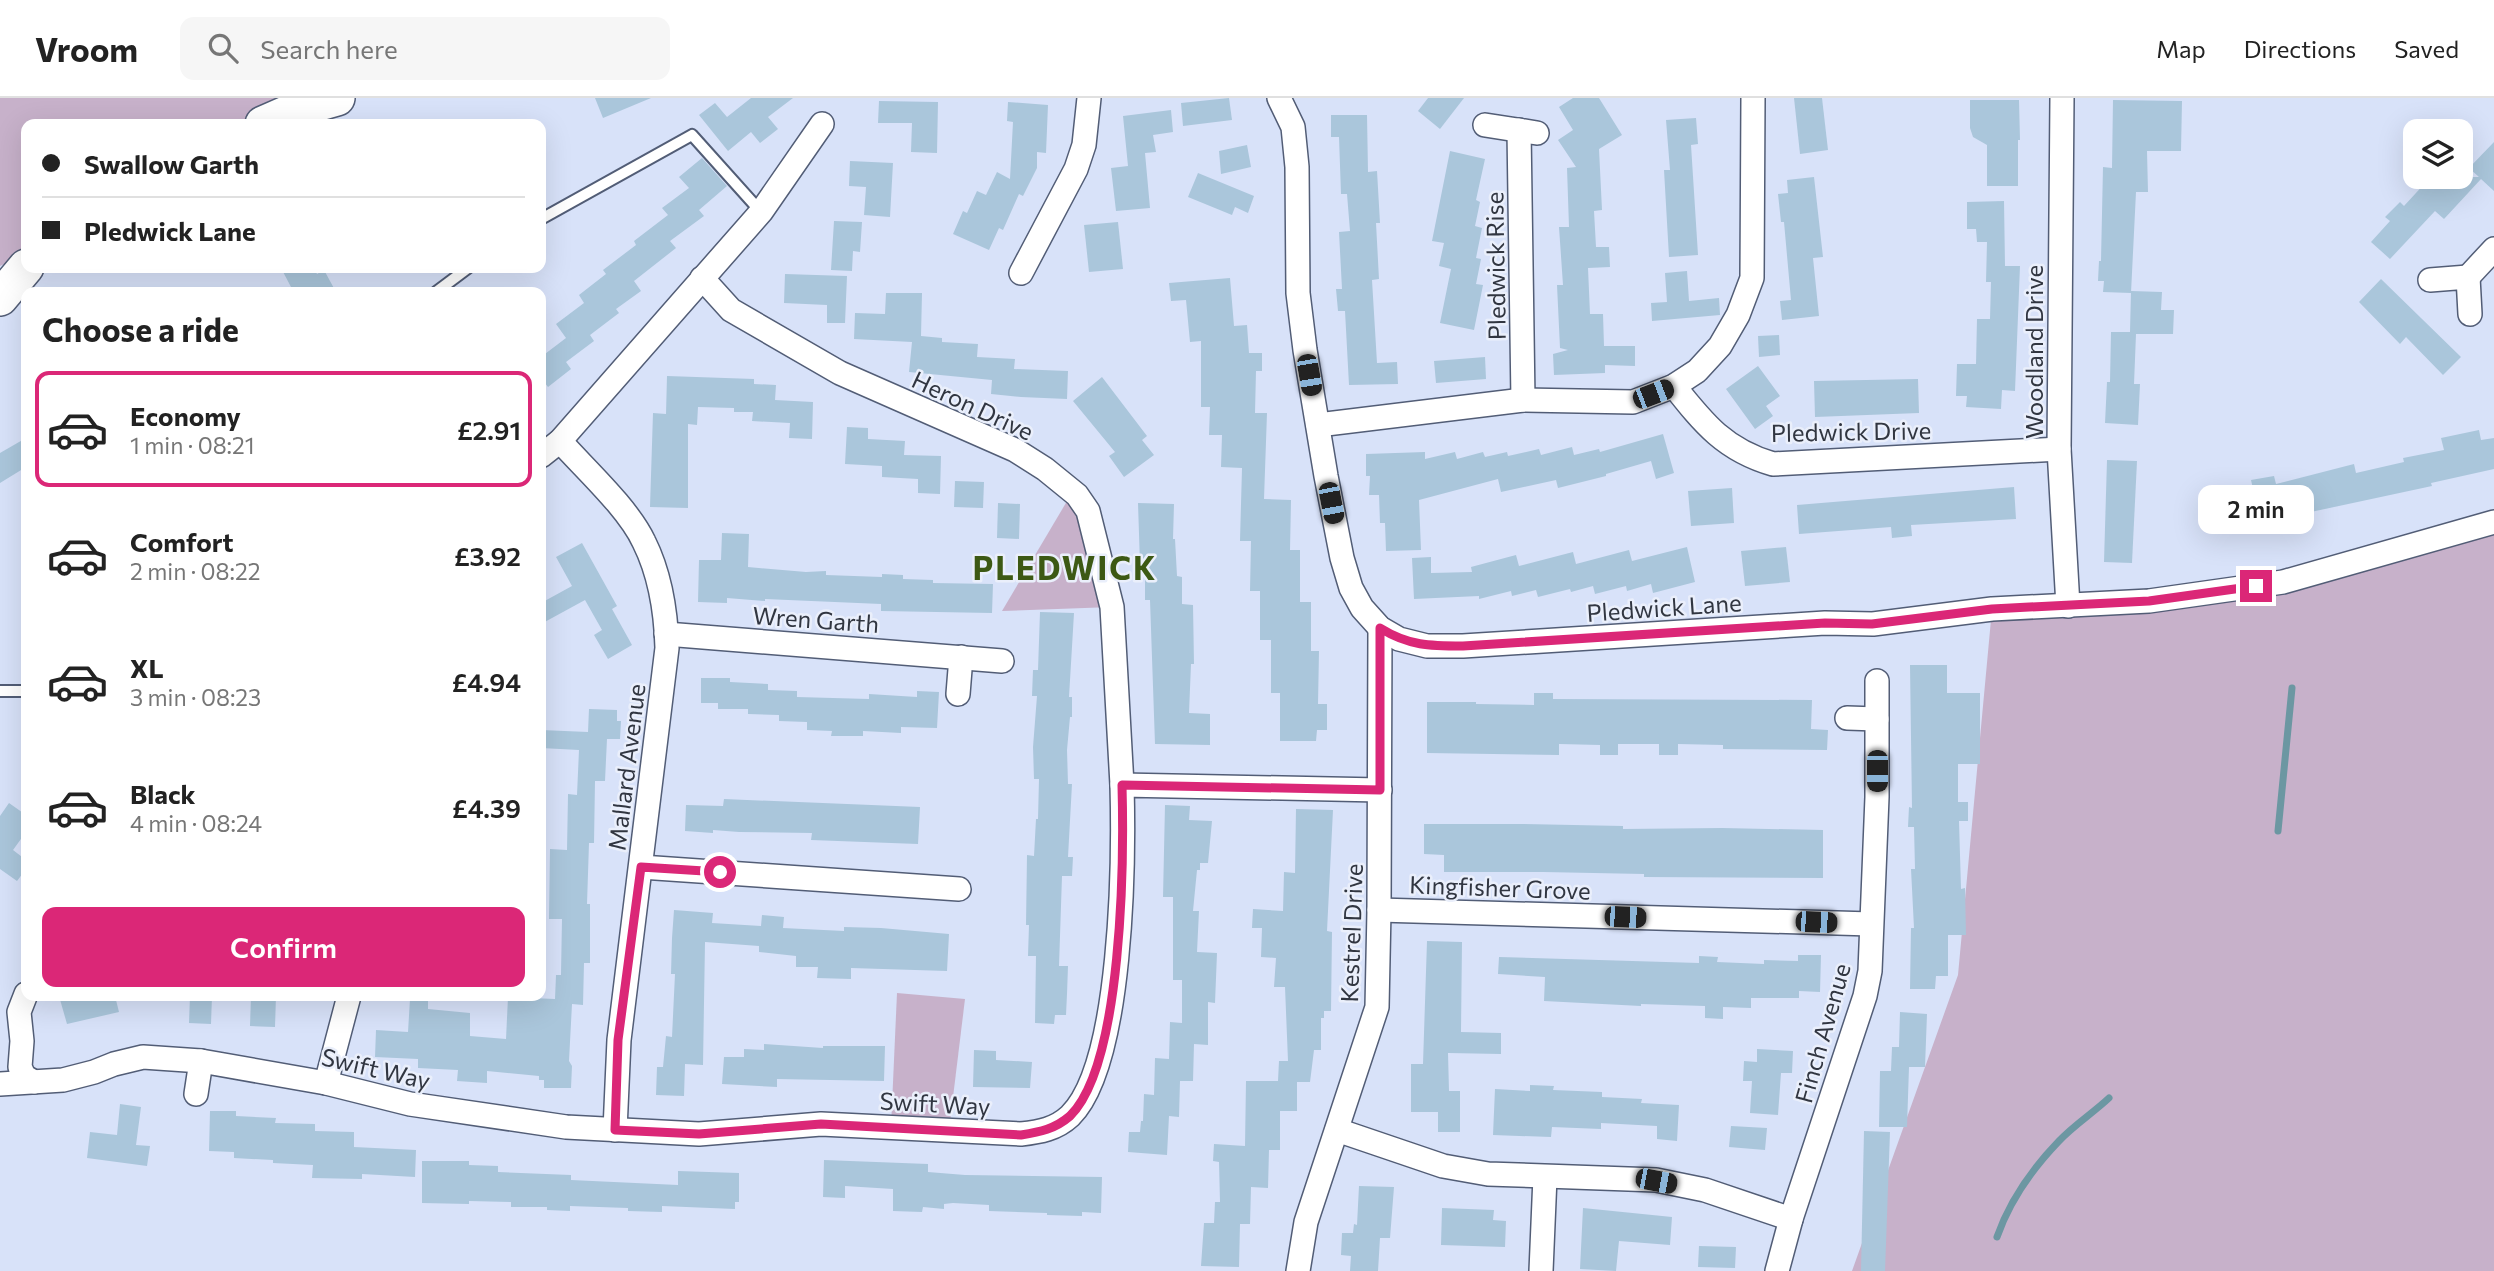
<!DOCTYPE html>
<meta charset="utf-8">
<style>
:root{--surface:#fff;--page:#f6f6f6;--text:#222;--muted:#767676;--line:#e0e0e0;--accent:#db2777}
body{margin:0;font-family:Commissioner,sans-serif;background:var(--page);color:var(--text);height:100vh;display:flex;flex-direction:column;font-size:26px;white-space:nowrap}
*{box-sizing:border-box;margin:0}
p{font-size:23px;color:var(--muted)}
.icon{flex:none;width:38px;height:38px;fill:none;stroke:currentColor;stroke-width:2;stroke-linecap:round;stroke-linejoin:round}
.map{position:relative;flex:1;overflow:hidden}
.details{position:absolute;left:21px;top:189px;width:525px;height:714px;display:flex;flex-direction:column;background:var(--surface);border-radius:14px;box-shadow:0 7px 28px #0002}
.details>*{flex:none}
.top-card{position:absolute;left:21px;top:21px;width:525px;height:154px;border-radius:14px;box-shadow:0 7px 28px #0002;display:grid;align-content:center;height:154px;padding:0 21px;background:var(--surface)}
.buttons{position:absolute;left:2403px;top:21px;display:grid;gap:14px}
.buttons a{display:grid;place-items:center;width:70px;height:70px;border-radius:14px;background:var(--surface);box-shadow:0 7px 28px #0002;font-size:35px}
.end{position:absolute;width:32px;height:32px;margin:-16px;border:9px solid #db2777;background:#fff;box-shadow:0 0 0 4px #fff}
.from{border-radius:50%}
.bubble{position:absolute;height:49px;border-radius:14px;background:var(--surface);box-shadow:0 7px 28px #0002;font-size:23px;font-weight:600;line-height:49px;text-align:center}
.car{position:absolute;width:21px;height:42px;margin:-21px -10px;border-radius:9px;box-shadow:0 0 5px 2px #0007;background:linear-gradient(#222 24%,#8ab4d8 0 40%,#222 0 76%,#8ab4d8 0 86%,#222 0)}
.top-card b{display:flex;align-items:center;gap:24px;height:66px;font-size:26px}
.top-card b+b{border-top:2px solid var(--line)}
.top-card i{width:18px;height:18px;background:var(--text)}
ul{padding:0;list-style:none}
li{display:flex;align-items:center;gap:21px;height:116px;margin:0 14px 10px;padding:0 7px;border:4px solid transparent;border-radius:14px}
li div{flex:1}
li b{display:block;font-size:26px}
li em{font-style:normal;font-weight:600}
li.active{border-color:var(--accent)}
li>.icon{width:63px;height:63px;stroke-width:1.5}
h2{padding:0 21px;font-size:32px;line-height:84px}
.primary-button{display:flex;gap:14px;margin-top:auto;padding:14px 21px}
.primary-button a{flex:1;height:80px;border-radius:14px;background:var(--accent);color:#fff;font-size:28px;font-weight:600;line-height:80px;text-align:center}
header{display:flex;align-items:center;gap:42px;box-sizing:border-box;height:98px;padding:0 35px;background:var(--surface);border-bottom:2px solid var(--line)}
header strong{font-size:33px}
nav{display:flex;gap:38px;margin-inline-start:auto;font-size:24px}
.search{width:490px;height:63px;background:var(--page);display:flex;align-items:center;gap:18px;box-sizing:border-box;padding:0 24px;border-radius:14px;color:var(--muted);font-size:26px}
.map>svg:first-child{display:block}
</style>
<header>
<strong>Vroom</strong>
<div class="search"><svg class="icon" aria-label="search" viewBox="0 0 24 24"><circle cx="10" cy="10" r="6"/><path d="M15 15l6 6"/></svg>Search here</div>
<nav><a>Map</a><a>Directions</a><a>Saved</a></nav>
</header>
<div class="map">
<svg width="2494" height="1173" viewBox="0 0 2494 1173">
<rect width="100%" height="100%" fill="#d8e2f9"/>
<g fill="#c7b1ca">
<path d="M0,0H291L263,26H26V156L0,168Z"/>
<path d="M1073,393L1112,509L1002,513Z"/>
<path d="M2494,424V1173H1852L1958,877L1992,511L2283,484Z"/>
<path d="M897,895L965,901L949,1032L891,1029Z"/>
</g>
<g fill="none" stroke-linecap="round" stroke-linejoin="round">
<g stroke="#6c97a2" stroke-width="7">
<path d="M2278,733L2292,590"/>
<path d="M1997,1139C2010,1102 2032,1071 2059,1043C2074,1027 2093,1015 2109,1000"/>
</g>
</g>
<g fill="#aac6db">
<path d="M595,0H651L603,20Z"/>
<path d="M751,0H793L768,19L778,31L760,45L751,34L728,53L699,17L715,5L727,19Z"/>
<path d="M1229,0L1232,22L1183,28L1181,5Z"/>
<path d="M1428,0H1464L1440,31L1418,13Z"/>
<path d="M1573,0H1599L1622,37L1599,51L1602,112L1594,113L1596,149H1609L1610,169L1588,170L1590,216H1603L1604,248H1635V268L1605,267V275L1554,277L1553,256L1568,252L1560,250L1557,187H1563L1559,129H1569L1567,70L1576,69L1558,42L1573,32L1559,9Z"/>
<path d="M1794,0H1822L1828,52L1800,56Z"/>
<path d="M1970,2H2019L2020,42H2018V88H1987V47L1973,39L1970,30Z"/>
<path d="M2113,2L2182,3L2181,53H2147L2148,94H2136L2131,195L2103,194L2104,183H2098L2099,163H2101L2103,69L2112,70Z"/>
<path d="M879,3L938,4L937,55L911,54L912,25H878Z"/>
<path d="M1008,4L1048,7L1046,55L1037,54V70L1023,98L1019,96L1003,132L999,130L989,152L953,136L963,113L967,115L977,93L986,97L997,74L1010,81L1013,24L1007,23Z"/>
<path d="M1171,12L1173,34L1153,37L1156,54L1145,55L1150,110L1116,113L1111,70L1128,68L1123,18Z"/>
<path d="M1331,17H1367L1368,74L1377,73L1380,125H1376L1379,181L1372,182L1377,265L1397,264L1398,286L1349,287L1345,213H1338L1336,191H1342L1339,134L1350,133L1347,96H1341L1339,39H1331Z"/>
<path d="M1696,20L1698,46L1691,47L1698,157L1669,159L1664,72H1670L1666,22Z"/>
<path d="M2494,44V93L2481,81L2444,121L2435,113L2390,161L2371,144L2390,123L2385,119L2400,104L2404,108L2427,83L2436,91L2447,79H2479L2469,70Z"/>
<path d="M1247,47L1251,69L1221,76L1219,53Z"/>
<path d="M1450,53L1485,61L1476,102L1480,104L1475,128L1482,130L1476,160L1481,161L1476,186L1483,187L1474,232L1440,225L1451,171L1439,168L1444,145L1432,143Z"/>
<path d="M702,60L727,88L699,112L704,118L670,143L676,150L634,183L641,193L616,211L619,215L590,237L594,243L566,264L571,271L548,289L541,280V259L566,240L556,226L584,205L579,197L606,176L603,172L636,147L634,143L668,117L662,110L689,90L679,79Z"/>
<path d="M850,63L893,65L890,119L864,117L866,89L849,88Z"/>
<path d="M1198,75L1254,98L1248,115L1235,109L1232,117L1188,99Z"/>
<path d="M1814,79L1823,159L1813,160L1819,218L1782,222L1780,203L1791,202L1784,124H1781L1778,96L1788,95L1787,82Z"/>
<path d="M2004,103L2005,168H2020L2015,293L2002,292L2001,311L1966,309L1967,298H1956L1957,266H1976L1977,221H1990L1991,184H1986L1987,144H1977L1976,131H1967V104Z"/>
<path d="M834,123L862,124L860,154L853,153L852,173L831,172Z"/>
<path d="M1118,124L1123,171L1089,174L1084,127Z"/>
<path d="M281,170H314L317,176L324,172L336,194H280L291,189Z"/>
<path d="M1687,173L1689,203L1719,200L1720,217L1652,223L1651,205L1667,204L1665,175Z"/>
<path d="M785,176L847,178L845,225H827V207L784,205Z"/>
<path d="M1230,180L1234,228L1247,227L1249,255H1262V273H1256L1255,315H1267L1264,401L1291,402L1290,452H1300V504H1311V553H1319L1318,606H1327V632H1317L1316,643H1280V595H1271V542H1260V493H1250L1251,443H1240L1242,370L1221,369L1222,337H1209L1210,309H1201V243L1190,244L1186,202L1171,203L1169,185Z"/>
<path d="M2381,181L2461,259L2443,277L2406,239L2400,246L2359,204Z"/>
<path d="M2131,193L2162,194L2161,212H2174L2173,236H2136L2134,286H2140L2138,327L2105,325L2107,284H2110L2111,234H2130Z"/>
<path d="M886,195H922L921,238L942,240V244L978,246L977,259L1015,261L1014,271L1068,273L1067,301L1021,299L991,296L992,282L909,274L912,244L854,241L855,215L885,216Z"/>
<path d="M1779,237L1780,257L1759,259L1758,238Z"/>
<path d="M1485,259L1486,281L1436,285L1434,263Z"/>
<path d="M1758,268L1780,298L1766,308L1773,318L1755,331L1726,291Z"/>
<path d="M667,278L754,281V286L776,287L775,302L813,304L812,341L789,340L790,325L752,323L753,314H734V310L698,309L697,327L688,326V410L650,409L653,315L666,316Z"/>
<path d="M1102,279L1147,338L1142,342L1154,357L1124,379L1109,358L1115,354L1073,303Z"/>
<path d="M1918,281L1919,315L1815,319L1814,283Z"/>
<path d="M847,329L868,330V341L905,343L904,357L941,358L940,396L918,395V381L882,379V368L845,366Z"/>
<path d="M2479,332L2481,342L2494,340V371L2431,385L2432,388L2283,420V422L2260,426V421L2246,424L2241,397L2254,395L2251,382L2274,378L2276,386L2354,366L2356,375L2404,364L2403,360L2444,352L2441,340Z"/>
<path d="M1663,336L1674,375L1656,381L1651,363L1606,376V378L1558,390L1556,382L1501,394L1498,381L1419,402L1421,452L1386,453L1385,425H1380L1379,397H1369L1370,378H1366V356L1425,354V361L1455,354L1457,361L1483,354L1485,359L1507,354L1508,358L1539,351L1541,357L1572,349L1574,357L1599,351L1600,354Z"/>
<path d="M26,340V369L0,385V355Z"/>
<path d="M2107,362L2137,363L2132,465L2104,464Z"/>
<path d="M955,383L984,384L983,410L954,409Z"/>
<path d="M2014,389L2016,421L1911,427L1912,438L1892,440L1891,429L1799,436L1797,407Z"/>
<path d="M1732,390L1734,425L1691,428L1688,393Z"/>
<path d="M998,405L1020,406L1019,441L997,440Z"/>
<path d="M1138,405L1174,406L1173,441H1175L1177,478L1182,479V506L1193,507L1194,566H1191L1189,615L1210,616V647L1155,646L1150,502H1145V466H1140Z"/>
<path d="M722,435L749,436L748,469L806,474L826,473V477L882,479V476L903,477V481L933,482V485L993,486L992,515L881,513V506L765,501V503L727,500V505L698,504L699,462H721Z"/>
<path d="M582,445L617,508L612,511L632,547L608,561L594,537L602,532L585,502L541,526V505L572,488L556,459Z"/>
<path d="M1687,449L1695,484L1653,495L1651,486L1627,493L1626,488L1595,496L1593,488L1571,494L1570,491L1538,499L1536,492L1512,498L1511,493L1479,501V498L1414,501L1412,460L1431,459V475L1472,474L1471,469L1516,457L1519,468L1573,454L1576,466L1629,452L1632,463Z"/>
<path d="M1786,449L1790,484L1745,488L1741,453Z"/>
<path d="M1040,514L1074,515L1069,599H1072V619H1070L1067,652L1068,686H1072L1068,759H1073L1072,778H1062L1059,868H1068L1067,896L1066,917H1055L1054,926L1035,925L1036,858H1028L1029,827H1026L1027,757L1034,758L1036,721H1038L1039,681H1034L1033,649L1037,598H1032L1033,572H1038Z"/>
<path d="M1910,567H1947V595H1980V666H1958V704H1968V723H1959L1961,791L1965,790L1966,837H1948V878H1936L1935,891H1910L1911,830H1914L1911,771H1915L1914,729H1908L1909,709L1912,710Z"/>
<path d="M701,580H730V584L768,586V592L797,593V599L869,601V596L917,599V593L939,594L937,630L901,629V635L863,633V638H831L832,633L807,632V624L779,623V617L748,616V611H718V605H701Z"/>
<path d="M1534,595H1553V601L1812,602L1811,631L1828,632L1827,652L1723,651V647L1678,646V657H1659V646H1618V657H1600V647L1559,646V657L1427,655V604H1476V606L1534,607Z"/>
<path d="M589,611L617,612V623H621L620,641H607L605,683H595L594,745H589L587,806H590V865H584L583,907L572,906L569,963L572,968L571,990H544V982H539V978L487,973V985L457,983L458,972L418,970V961L375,959L376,932L408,934L410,901L428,903V911L470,915V938L506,941L508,899L555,901L556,877H561L562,821H549L550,751L567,752L568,696L577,697L579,652L541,650V632L588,634Z"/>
<path d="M724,701L920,709L918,746L811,742L812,735L739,734L713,732V735L685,733L686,707L723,708Z"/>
<path d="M9,705L26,717V734L13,752L26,762V771L17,783L0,771V718Z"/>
<path d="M1165,707L1190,708L1189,722L1212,723L1208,765H1200V772H1197L1193,813H1199L1197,854L1217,855L1215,905L1208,904V947L1194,946L1193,983H1180L1179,1019L1169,1018L1167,1057L1128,1054L1129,1034H1140L1141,1023H1143L1144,996L1154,997L1155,960L1169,961L1170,924L1182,925V882H1173V799H1163Z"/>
<path d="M1296,711L1333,712L1327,833L1332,834L1331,913H1324V920H1321V952H1314L1310,984H1297V1013H1280V1052H1269L1268,1090L1251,1089L1250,1126H1240L1239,1169L1201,1168L1204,1125H1214L1215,1104H1220L1219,1064L1213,1063L1214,1046L1245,1048L1246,983H1278L1279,963H1288L1285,889H1274L1276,860L1261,859L1262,830H1252L1253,811L1283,813L1284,774L1295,775Z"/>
<path d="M1424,726H1524L1623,728V731L1722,730L1823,732V780L1644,779V776L1543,774H1444V757L1424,756Z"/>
<path d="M674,812L713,815L712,825L761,828L762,817L784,819L783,830L844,833V829L881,830L949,836L947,873L851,870V881L817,880L818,869H796V858L759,854V848L705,844L703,967L685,966L684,998L656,997L657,969H663L666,938L672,939L675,876H671L672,840Z"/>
<path d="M1427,843L1462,844L1461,934L1501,935V956L1448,955L1449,993H1460V1034H1438V1014H1411V966H1423Z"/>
<path d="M1798,857H1821L1820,894L1799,893V900H1751V910L1723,909V921L1705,920V908L1641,906V908L1544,903L1545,879L1498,876L1499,859L1699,865V858L1718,859L1717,864L1764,866V862L1798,863Z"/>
<path d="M59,898H115L119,914L67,926Z"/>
<path d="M190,898H212L211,926L189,925Z"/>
<path d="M251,898H276L275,929L250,928Z"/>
<path d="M1900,914L1927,916L1925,969H1909L1907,1029H1879L1880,973H1891L1892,949H1899Z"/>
<path d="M764,946L823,950V948H885L884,983L777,981V989L722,986L724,959H744V951L764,952Z"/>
<path d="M1757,951L1793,953L1792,975H1781L1778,1017L1750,1015L1752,983H1743L1744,963L1757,964Z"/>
<path d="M974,952L996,953V962L1032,964L1030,990L973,989Z"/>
<path d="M1530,987L1554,988L1553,992L1602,994V999L1642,1001L1641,1005L1679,1007L1677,1043L1657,1041V1028L1601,1025V1031L1552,1029L1551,1039L1493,1037L1495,991L1530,993Z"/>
<path d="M120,1006L141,1009L136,1047L150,1048L147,1068L87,1060L90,1034L117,1037Z"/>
<path d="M210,1013H236V1018L276,1020L275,1025L315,1026V1033L354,1034V1049L416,1052L415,1079L362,1076V1081L312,1080L313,1067L273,1065V1062L234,1060V1054L209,1053Z"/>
<path d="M1731,1028L1767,1030L1765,1052L1729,1049Z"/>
<path d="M1864,1033L1890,1034L1885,1173H1861Z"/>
<path d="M824,1062L928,1066V1074L965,1077L1102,1079L1101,1115L1082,1114V1118L1047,1117V1115L989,1113V1107L953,1105L944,1106V1111L923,1109L922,1114L893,1113V1091L845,1088V1100L823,1099Z"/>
<path d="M422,1063H469V1067L498,1068V1074L571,1077V1082L678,1087V1073L739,1075V1104H735V1111L662,1108V1114L628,1113V1110L570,1108V1113L547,1112V1109H511V1104L469,1103V1106L422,1105Z"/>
<path d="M1359,1088L1394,1089L1390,1140H1380L1378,1173H1350L1351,1158L1341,1157L1342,1135H1353L1354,1126L1357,1127Z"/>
<path d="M1442,1110L1494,1112L1493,1122L1506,1123L1505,1149L1441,1147Z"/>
<path d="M1583,1110L1672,1119L1670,1147L1619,1143L1616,1173L1580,1171Z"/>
<path d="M1699,1148L1736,1149L1735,1170L1698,1169Z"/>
</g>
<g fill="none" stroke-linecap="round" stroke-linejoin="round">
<g stroke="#525d76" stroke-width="14">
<g id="lane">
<path d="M541,121L692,37L761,114"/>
<path d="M436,194L468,170"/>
<path d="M0,593H26"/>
</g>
</g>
<g stroke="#525d76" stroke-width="26">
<g id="street">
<path d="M1279,0L1293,29L1297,69L1298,195L1305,252L1326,378L1342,460L1351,490L1362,510L1380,530L1399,541L1427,548H1463L1825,525L1873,526L1992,511L2149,503L2283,484L2494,424"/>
<path d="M2062,0L2059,351L2068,508"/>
<path d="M1485,27L1537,35"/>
<path d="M1519,32L1523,302"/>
<path d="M1021,175L1076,71L1084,47L1089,0"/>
<path d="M2468,179L2494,151"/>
<path d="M702,180L731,212L840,275L1015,352L1045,371L1077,397L1088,413L1112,509L1122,687"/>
<path d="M2430,182L2468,179L2470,216"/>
<path d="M1674,288C1704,326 1725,352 1773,366L2059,351"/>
<path d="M1318,327L1523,302L1633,304L1674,288L1697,273L1720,248L1738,217L1752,180L1753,0"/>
<path d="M560,343C586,372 628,410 644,444C660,476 666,514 667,550L619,942L615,1032"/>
<path d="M541,358L560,343L761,114L822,26"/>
<path d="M666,536L1002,563"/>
<path d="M958,596L961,559"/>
<path d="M1847,620L1877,621"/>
<path d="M641,769L959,791"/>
<path d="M1379,812L1871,826"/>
<path d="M26,896L19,914L22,943L20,969L24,978L34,984"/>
<path d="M326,985L349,898"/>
<path d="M0,986L63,982L94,974L114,966L143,959L201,963L326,985L410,1006L566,1029L699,1036L821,1026L1021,1036C1040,1034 1056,1031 1070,1018C1123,966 1124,761 1122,687L1380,692"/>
<path d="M196,996L201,963"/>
<path d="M1337,1032L1443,1068L1488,1076L1656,1082L1705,1092L1791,1121"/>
<path d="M1298,1173L1306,1124L1377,909L1379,812L1380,530"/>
<path d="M1541,1173L1545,1079"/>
<path d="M1777,1173L1791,1121L1865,898L1870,873L1877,699V583"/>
</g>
</g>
<g stroke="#525d76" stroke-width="38">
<g id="primary">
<path d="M263,26L295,12L337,0"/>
<path d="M0,200L26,169"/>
</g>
</g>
<use href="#lane" stroke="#fff" stroke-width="10"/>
<use href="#street" stroke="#fff" stroke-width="23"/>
<use href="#primary" stroke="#fff" stroke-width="35"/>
</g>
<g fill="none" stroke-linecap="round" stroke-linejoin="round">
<path stroke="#db2777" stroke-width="9" d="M720,774L641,769L618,942L615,1032L699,1036L821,1026L1021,1037C1040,1034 1055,1031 1070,1018C1123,966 1124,761 1122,687L1380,692V530C1409,548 1430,548 1463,548L1825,525L1872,526L1992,511L2149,503L2256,488"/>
</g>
<g text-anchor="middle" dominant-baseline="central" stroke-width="5" stroke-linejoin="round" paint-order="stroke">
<g font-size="24" fill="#313641" stroke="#eaeffb">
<text transform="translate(1495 168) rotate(-91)">Pledwick Rise</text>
<text transform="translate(2033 254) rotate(-90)">Woodland Drive</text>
<text transform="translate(973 307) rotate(25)">Heron Drive</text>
<text transform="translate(1851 333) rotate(-1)">Pledwick Drive</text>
<text transform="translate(1664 509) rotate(-4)">Pledwick Lane</text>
<text transform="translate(816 521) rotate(4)">Wren Garth</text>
<text transform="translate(626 669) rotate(-83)">Mallard Avenue</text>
<text transform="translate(1500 789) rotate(2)">Kingfisher Grove</text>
<text transform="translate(1351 835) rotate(-88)">Kestrel Drive</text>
<text transform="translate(1822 935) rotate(-74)">Finch Avenue</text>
<text transform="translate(376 970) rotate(13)">Swift Way</text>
<text transform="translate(935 1005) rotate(3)">Swift Way</text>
</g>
<g font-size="32" font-weight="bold" letter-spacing="2" fill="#3d5914" stroke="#eaeffb">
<text x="1065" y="469">PLEDWICK</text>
</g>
</g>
</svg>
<div class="buttons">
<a><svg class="icon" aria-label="layers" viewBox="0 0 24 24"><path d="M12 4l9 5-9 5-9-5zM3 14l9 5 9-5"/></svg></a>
</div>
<i class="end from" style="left:720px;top:774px"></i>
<i class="end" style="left:2256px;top:488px"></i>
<div class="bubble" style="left:2198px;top:387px;width:116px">2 min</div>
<i class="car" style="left:1309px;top:277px;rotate:170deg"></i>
<i class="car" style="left:1653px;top:296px;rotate:69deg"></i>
<i class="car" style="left:1331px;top:405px;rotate:169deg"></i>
<i class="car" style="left:1877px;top:673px;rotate:180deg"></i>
<i class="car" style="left:1625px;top:819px;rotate:92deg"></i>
<i class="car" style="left:1816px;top:824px;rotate:92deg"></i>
<i class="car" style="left:1656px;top:1083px;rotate:101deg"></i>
<div class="top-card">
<b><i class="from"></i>Swallow Garth</b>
<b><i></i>Pledwick Lane</b>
</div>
<section class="details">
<h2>Choose a ride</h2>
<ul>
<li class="active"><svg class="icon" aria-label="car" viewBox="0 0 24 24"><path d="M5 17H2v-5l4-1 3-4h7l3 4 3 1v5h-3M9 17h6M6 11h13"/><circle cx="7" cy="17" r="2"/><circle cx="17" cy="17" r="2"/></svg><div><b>Economy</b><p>1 min · 08:21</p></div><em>£2.91</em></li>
<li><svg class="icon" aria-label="car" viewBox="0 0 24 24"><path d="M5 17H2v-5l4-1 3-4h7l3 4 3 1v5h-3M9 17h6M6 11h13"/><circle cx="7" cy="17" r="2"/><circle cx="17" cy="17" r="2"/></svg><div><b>Comfort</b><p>2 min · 08:22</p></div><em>£3.92</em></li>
<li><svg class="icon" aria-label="car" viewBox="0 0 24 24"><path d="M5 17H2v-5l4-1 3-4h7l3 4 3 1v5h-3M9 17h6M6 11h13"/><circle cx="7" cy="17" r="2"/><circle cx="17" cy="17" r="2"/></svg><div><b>XL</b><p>3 min · 08:23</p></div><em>£4.94</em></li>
<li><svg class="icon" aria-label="car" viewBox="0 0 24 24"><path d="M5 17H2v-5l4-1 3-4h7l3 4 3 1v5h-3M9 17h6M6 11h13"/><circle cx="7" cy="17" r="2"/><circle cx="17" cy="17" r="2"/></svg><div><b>Black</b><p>4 min · 08:24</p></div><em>£4.39</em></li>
</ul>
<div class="primary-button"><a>Confirm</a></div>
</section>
</div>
